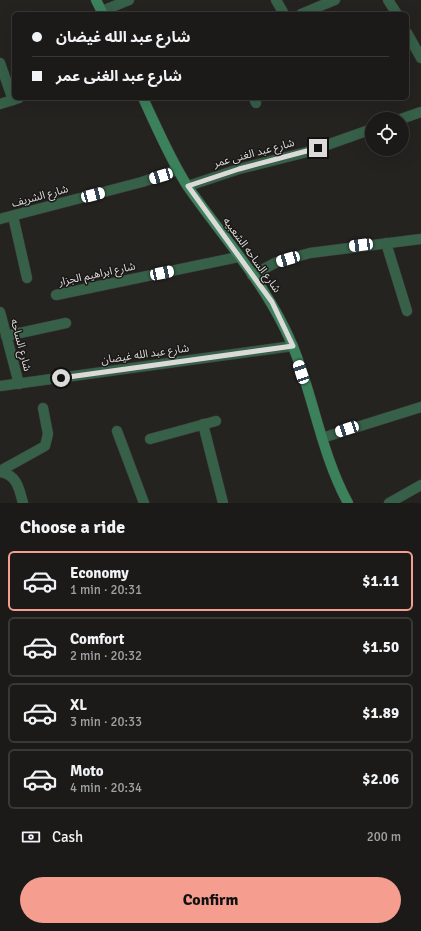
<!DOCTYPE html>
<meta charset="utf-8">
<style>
:root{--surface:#1b1a18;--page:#282725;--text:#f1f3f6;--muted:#a0a1a2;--line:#393837;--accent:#f59d8f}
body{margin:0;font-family:Signika,"Noto Sans Arabic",sans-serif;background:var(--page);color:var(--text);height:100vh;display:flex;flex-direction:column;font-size:15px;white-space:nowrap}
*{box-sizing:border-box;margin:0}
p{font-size:13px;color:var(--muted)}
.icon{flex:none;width:22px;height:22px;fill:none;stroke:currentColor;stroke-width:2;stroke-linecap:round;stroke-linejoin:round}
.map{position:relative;height:503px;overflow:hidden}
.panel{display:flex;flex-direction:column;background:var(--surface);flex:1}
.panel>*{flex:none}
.top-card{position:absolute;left:12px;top:12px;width:397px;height:88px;border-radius:6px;box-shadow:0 4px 16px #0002,0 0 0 1px var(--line);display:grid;align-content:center;height:88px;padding:0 20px;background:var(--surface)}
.tools{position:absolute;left:365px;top:112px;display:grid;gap:8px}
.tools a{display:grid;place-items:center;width:44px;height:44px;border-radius:50%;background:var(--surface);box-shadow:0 4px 16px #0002,0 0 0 1px var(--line);font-size:20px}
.end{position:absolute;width:18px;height:18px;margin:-9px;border:5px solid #dbdad8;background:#111;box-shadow:0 0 0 2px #111}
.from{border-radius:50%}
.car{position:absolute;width:12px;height:24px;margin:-12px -6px;border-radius:5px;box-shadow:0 0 3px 1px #0007;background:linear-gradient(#fff 24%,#345 0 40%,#fff 0 76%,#345 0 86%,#fff 0)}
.top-card b{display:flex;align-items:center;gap:14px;height:38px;font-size:15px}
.top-card b+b{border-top:1px solid var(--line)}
.top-card i{width:10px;height:10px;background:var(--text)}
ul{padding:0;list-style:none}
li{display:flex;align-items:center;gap:12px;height:60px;margin:0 8px 6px;padding:0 12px;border:2px solid var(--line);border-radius:6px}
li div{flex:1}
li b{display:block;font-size:15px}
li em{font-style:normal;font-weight:700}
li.on{border-color:var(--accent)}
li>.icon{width:36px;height:36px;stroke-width:1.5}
h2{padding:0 20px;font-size:18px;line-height:48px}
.pay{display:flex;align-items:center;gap:10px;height:44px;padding:0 20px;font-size:15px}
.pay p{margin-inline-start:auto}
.button{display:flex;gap:8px;margin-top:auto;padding:8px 20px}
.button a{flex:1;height:46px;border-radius:24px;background:var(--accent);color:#111;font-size:16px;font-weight:700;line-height:46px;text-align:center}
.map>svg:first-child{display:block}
</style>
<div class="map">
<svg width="421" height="503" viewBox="0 0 421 503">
<rect width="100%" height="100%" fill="#242320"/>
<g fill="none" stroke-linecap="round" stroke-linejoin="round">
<g stroke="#3e3d3a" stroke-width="11">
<g id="lane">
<path d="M203,424L223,503"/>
<path d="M117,431L144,503"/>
<path d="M150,439L216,421"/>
<path d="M0,471L45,446L48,434L43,408"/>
<path d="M0,472C17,475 19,488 23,503"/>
</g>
</g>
<g stroke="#3e3d3a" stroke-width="11">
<g id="street">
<path d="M276,0L284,14"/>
<path d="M388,0L397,14"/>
<path d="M102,11L129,0"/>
<path d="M301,14L335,0"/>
<path d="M407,33L421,58"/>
<path d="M0,63L13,100"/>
<path d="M254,98L256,103"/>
<path d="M0,104L19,98"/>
<path d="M401,119L421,112"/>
<path d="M188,186L239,169L307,152L372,129"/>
<path d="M13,216L27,278"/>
<path d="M0,219L142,182L177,170"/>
<path d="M386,243L407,311"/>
<path d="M252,275L277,262L310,253L421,239"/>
<path d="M56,295L238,257"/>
<path d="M0,312L19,384"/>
<path d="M6,336L66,323"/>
<path d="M0,386L293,346"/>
<path d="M322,438L421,407"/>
<path d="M389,503L421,485"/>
</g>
</g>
<g stroke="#3e3d3a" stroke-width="11">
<g id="secondary">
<path d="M96,0L103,14"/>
<path d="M143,98C157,128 170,159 188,187C220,233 259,276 284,327C312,382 318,448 348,503"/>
</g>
</g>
<use href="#lane" stroke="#366048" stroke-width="10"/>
<use href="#street" stroke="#366048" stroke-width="10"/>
<use href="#secondary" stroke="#3b825c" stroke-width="10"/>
</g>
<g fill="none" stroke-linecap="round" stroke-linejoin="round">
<path stroke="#dbdad8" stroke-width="5" d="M61,378L293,346L272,302L188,186L239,169L318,148"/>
</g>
<g text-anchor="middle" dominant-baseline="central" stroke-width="3" stroke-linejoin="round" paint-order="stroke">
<g font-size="11" fill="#dbdad8" stroke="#1b1917">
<text transform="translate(254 153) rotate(-15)">شارع عبد الغنى عمر</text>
<text transform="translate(40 196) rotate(-15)">شارع الشريف</text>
<text transform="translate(252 255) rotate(54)">شارع الساحه الشعبيه</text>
<text transform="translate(97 274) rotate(-12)">شارع ابراهيم الجزار</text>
<text transform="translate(21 345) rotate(75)">شارع الساحه</text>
<text transform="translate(145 354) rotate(-8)">شارع عبد الله غيضان</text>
</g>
</g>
</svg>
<div class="tools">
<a><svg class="icon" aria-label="locate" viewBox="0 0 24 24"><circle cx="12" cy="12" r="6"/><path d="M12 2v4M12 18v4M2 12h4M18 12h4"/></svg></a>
</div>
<i class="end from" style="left:61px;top:378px"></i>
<i class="end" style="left:318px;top:148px"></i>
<i class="car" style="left:161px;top:176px;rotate:253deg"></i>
<i class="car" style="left:93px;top:195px;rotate:75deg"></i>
<i class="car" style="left:361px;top:245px;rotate:263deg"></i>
<i class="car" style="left:288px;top:259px;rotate:254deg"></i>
<i class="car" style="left:162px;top:273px;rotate:78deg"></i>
<i class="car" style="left:301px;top:372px;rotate:342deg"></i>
<i class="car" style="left:347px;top:429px;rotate:252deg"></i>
<div class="top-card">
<b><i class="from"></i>شارع عبد الله غيضان</b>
<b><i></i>شارع عبد الغنى عمر</b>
</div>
</div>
<section class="panel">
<h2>Choose a ride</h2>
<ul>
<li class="on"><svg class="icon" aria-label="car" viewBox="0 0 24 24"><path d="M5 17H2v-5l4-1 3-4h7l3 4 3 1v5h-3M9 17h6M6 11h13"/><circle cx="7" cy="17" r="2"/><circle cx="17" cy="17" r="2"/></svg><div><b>Economy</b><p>1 min · 20:31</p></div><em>$1.11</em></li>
<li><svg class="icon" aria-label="car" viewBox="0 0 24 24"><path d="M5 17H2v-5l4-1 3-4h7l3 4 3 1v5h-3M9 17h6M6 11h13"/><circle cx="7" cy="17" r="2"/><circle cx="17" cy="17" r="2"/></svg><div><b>Comfort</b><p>2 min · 20:32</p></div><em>$1.50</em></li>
<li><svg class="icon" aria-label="car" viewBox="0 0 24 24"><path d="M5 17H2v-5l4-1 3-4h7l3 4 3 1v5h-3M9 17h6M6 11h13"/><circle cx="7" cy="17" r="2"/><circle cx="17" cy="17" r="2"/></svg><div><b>XL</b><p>3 min · 20:33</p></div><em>$1.89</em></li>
<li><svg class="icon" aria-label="car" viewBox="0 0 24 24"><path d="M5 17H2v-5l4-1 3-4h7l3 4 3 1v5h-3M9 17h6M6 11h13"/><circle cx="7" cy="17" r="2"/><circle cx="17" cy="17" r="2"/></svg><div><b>Moto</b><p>4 min · 20:34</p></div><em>$2.06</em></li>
</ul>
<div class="pay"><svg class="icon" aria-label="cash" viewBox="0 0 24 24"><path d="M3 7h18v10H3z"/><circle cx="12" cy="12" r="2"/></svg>Cash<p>200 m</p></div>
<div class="button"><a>Confirm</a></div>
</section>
